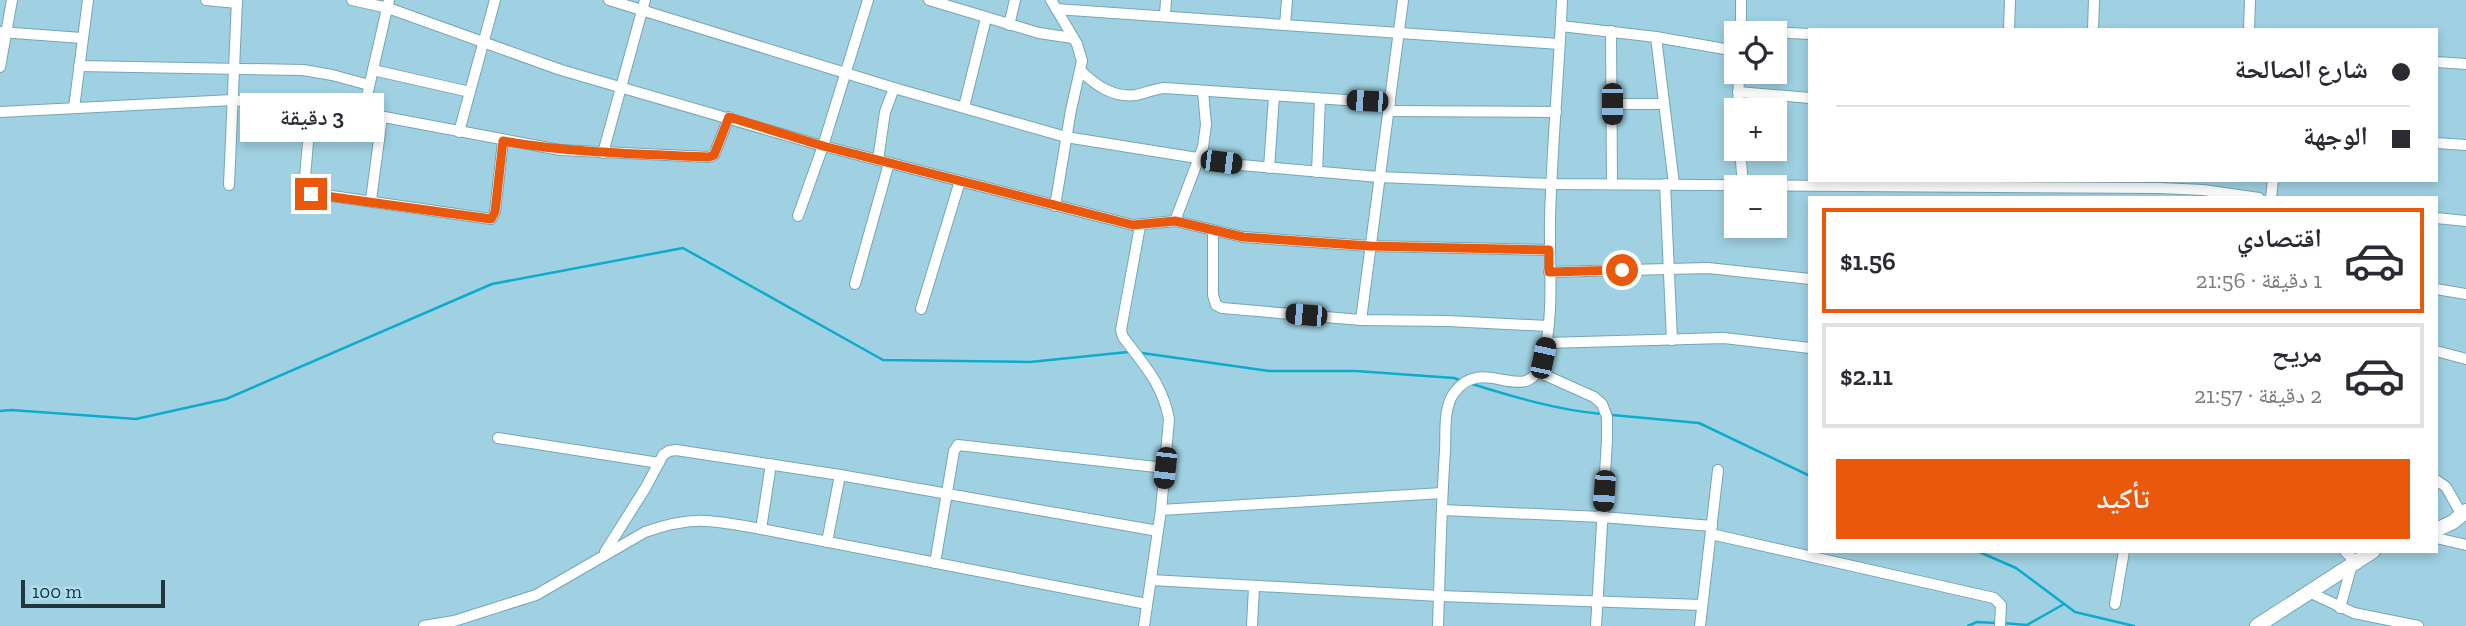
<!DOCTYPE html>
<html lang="ar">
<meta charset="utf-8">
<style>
:root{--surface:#fff;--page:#f2f2f3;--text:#2b2b33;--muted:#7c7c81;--line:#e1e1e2;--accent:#ea580c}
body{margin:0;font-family:"Zilla Slab","Noto Naskh Arabic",serif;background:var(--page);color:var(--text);direction:rtl;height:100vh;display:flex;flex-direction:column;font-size:26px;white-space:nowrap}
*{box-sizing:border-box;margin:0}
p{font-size:23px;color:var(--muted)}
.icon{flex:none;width:38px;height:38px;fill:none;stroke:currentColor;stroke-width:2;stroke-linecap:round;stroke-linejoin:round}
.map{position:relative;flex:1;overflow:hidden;direction:ltr}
.panel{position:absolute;left:1808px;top:196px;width:630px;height:357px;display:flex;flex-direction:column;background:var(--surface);border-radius:0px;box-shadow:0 4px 10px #0003;direction:rtl}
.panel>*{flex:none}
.banner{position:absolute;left:1808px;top:28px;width:630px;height:154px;border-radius:0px;box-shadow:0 4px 10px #0003;direction:rtl;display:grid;align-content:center;height:154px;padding:0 28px;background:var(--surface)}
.controls{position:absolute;left:1724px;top:21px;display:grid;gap:14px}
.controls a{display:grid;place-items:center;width:63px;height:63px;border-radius:0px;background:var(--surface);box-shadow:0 4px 10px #0003;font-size:35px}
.scale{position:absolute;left:21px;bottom:18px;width:144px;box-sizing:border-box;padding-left:7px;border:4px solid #21353c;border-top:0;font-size:19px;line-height:24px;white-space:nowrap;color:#21353c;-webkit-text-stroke:5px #acdeef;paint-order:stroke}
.end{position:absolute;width:32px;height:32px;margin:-16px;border:9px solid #ea580c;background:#fff;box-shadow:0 0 0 4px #fff}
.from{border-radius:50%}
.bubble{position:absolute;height:49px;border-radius:0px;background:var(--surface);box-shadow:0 4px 10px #0003;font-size:23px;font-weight:600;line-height:49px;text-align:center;direction:rtl}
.car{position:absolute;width:21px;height:42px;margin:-21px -10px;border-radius:9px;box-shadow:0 0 5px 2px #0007;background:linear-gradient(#222 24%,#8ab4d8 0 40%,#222 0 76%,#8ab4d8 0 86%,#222 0)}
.banner b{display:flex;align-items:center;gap:24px;height:66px;font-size:26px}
.banner b+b{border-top:2px solid var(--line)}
.banner i{width:18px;height:18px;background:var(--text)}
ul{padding:12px 0 0;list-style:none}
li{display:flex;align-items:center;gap:21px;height:105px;margin:0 14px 10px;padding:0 14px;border:4px solid var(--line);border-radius:0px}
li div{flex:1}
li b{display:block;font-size:26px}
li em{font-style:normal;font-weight:600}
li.selected{border-color:var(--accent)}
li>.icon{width:63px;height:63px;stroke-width:1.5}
.cta{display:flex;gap:14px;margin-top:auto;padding:14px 28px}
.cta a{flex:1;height:80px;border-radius:0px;background:var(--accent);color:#fff;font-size:28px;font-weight:600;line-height:80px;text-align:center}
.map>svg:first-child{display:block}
</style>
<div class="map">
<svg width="2466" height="626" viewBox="0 0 2466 626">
<rect width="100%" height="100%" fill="#9fd1e2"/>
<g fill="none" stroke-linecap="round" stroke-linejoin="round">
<g stroke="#0dabce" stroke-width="2.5">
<path d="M1142,353L1269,371H1356L1454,378L1462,381"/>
<path d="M1472,384C1514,397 1557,410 1602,414"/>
<path d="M0,411L11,410L136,419L226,399L492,284L683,248L883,360L1030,362L1128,352"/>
<path d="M1612,415L1699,423L1810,476"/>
<path d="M1977,551L2016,568L2075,612L2134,626"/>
<path d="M2002,623L2027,625L2064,604"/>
<path d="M1968,626L1977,622L1995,623"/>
</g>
<g stroke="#75a6b6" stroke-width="12">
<g id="street">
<path d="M206,0L237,3"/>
<path d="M352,0L388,8L561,70L823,146L1133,225L1175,221L1243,237L1370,246L1550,250"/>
<path d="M609,0L894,88L1066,137L1241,165L1379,177L1551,184L2160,188L2203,190L2259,198"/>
<path d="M929,0L1039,33L1073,38"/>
<path d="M1051,0L1077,44L1082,61L1071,110L1055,206"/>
<path d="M1056,9L1559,44"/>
<path d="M1165,15L1166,0"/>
<path d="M1009,25L1015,0"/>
<path d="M1285,25L1287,0"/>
<path d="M1561,26L1656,37L1736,51"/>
<path d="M2009,30L2010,0"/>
<path d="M2093,30L2094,0"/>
<path d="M2249,30L2250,0"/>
<path d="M1611,31L1612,184"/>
<path d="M1741,31L1810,34"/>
<path d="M0,32L82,38"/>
<path d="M1741,33V0"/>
<path d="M1656,37L1674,184"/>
<path d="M2436,62L2466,64"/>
<path d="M79,66L303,70L332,75L369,85"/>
<path d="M0,67L12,0"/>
<path d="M373,70L470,92"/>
<path d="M1080,70C1095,85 1113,98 1136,95C1145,93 1154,89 1164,88L1390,103"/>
<path d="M1738,92L1810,98"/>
<path d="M1612,104H1664"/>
<path d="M311,107L304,189L305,192L311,193L491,219L495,212L503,141"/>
<path d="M964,107L986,18"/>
<path d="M74,108L88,0"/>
<path d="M1738,110L1739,72"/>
<path d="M1388,111L1556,112"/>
<path d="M0,112L232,100L363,113L560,150L709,157L714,155L729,117"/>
<path d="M363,113L389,0"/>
<path d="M459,132L495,0"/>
<path d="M2436,143L2466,145"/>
<path d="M1740,149L1743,186"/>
<path d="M603,153L645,0"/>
<path d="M878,160L885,112L894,88"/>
<path d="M1269,168L1274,96"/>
<path d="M1317,172L1320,99"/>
<path d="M1665,184L1672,340"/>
<path d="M229,185L237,0"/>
<path d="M2271,198L2273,180"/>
<path d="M371,200L382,117"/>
<path d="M798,216L823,146L868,0"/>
<path d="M2436,218L2466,221"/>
<path d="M1175,221L1203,147L1206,125L1203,91"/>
<path d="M1140,226L1121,330L1123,337C1144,365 1162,383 1169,419L1161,510"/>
<path d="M1213,231V295L1216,305L1222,308L1361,320L1448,321L1548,326"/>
<path d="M1549,272L1708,268L1810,279"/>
<path d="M855,284L889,163"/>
<path d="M2436,289L2466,294"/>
<path d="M921,309L960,181"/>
<path d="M1361,320L1403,0"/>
<path d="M1546,343L1724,338L1810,348"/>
<path d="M2436,351L2466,359"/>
<path d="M1538,372L1594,397L1602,404L1607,417V440L1596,626"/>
<path d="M498,438L659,463"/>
<path d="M2436,480L2446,487L2462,515"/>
<path d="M1442,510L1602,517L1712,526"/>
<path d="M761,529L771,464"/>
<path d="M1711,534L1994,598L2001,605L2000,626"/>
<path d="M2436,538L2466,545"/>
<path d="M827,542L840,475"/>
<path d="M2345,551L2357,564"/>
<path d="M605,552L646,487L663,455L669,451L676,450L840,475L1158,531"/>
<path d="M935,563L954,451L958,445L1165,468"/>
<path d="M1151,580L1439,596L1702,605"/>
<path d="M2311,593L2354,613L2418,626"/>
<path d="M2115,604L2124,551"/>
<path d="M2340,608L2351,568"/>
<path d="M424,626L454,621L536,595L645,532C693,515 712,520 761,529L1147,604"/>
<path d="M1144,626L1161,510L1442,493"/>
<path d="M1252,626L1254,587"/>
<path d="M1438,626C1440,568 1441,509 1445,451C1446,433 1443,408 1454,393C1483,352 1527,410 1542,361C1555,320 1549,261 1550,218C1552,145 1559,73 1562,0"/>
<path d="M1700,626L1718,470"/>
</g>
</g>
<g stroke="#75a6b6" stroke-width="16">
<g id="secondary">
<path d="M2436,530L2453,522L2466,511"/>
<path d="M2257,626L2373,551"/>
</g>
</g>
<use href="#street" stroke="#fff" stroke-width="10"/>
<use href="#secondary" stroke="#fff" stroke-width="14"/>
</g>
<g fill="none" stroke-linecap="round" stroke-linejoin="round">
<path stroke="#ea580c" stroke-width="9" d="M311,194L491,219L495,212L503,141C571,153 640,154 709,157L714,155L729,117L823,146L1133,225L1175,221L1243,237L1370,246L1549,250V272L1622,270"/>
</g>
</svg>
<div class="controls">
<a><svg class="icon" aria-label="locate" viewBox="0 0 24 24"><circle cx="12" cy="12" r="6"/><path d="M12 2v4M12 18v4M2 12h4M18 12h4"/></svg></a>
<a>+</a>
<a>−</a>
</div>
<div class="scale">100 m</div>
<i class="end from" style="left:1622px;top:270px"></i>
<i class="end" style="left:311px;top:194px"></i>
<div class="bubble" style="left:240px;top:93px;width:144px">3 دقيقة</div>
<i class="car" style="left:1367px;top:101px;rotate:273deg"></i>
<i class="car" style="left:1612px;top:104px;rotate:180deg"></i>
<i class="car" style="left:1221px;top:162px;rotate:97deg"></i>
<i class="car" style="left:1306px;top:315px;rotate:275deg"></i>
<i class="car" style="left:1543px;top:358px;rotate:12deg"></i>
<i class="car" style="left:1165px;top:468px;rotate:186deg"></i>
<i class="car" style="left:1604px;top:491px;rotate:184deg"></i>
<div class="banner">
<b><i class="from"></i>شارع الصالحة</b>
<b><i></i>الوجهة</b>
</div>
<section class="panel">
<ul>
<li class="selected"><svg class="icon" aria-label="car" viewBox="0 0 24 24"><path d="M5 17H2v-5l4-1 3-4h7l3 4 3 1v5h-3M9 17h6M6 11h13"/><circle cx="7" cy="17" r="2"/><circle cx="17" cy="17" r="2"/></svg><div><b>اقتصادي</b><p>1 دقيقة · 21:56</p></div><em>$1.56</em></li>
<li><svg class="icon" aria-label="car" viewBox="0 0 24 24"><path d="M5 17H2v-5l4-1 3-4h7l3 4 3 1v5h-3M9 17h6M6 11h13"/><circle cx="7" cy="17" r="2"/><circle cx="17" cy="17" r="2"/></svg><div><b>مريح</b><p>2 دقيقة · 21:57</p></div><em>$2.11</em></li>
</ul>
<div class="cta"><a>تأكيد</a></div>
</section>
</div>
